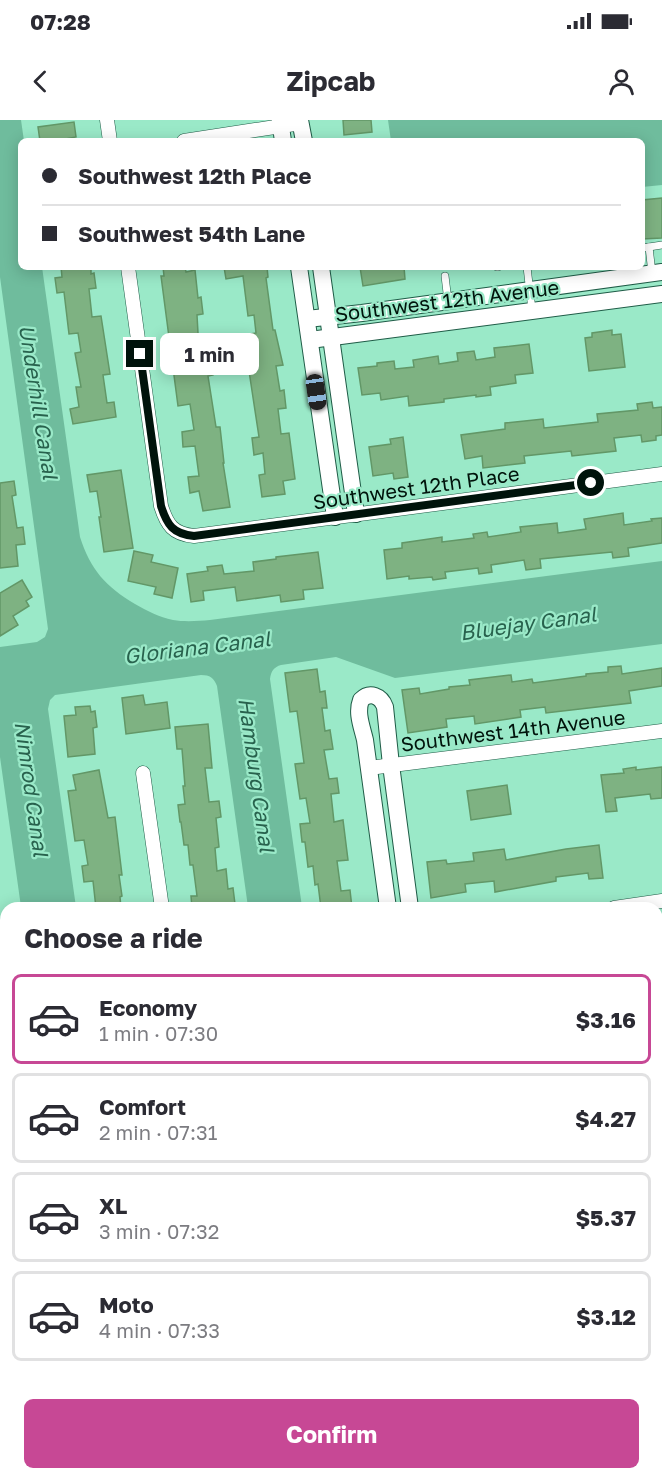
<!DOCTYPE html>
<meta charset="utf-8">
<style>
:root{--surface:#fff;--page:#f7f7f7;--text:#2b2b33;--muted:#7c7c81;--line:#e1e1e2;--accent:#c74895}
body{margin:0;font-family:"Golos Text",sans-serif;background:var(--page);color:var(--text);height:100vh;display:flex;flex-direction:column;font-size:22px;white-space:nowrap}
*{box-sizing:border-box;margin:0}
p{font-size:20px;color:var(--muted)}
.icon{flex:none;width:33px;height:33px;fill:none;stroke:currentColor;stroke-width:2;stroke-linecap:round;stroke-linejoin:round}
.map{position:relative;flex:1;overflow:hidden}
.panel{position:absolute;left:0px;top:782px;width:663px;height:578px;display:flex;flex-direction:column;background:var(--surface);border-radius:18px 18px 0 0;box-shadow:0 3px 15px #0003}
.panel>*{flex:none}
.hud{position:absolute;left:18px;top:18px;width:627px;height:132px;border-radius:9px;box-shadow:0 3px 15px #0003;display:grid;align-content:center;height:132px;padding:0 24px;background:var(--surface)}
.end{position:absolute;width:27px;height:27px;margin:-14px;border:8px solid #00130b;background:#fff;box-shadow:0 0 0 3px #fff}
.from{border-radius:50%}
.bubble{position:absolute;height:42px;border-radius:9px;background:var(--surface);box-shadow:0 3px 15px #0003;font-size:20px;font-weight:700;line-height:42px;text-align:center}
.car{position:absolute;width:18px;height:36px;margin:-18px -9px;border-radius:8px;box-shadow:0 0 4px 2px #0007;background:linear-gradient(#222 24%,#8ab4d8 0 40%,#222 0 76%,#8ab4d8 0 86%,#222 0)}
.hud b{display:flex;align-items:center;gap:21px;height:57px;font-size:22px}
.hud b+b{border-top:2px solid var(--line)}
.hud i{width:15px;height:15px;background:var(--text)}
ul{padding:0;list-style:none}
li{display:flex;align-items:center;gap:18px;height:90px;margin:0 12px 9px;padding:0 12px;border:3px solid var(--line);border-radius:9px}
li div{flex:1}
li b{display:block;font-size:22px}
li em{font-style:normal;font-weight:700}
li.active{border-color:var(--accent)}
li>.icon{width:54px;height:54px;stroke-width:1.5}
h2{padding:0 24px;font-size:27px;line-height:72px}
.primary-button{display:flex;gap:12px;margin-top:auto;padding:12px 24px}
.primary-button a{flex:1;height:69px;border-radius:9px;background:var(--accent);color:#fff;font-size:24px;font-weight:700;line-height:69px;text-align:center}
.status{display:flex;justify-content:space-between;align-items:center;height:42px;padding:0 30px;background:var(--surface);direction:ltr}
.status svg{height:16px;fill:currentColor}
header{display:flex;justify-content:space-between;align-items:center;height:78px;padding:0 24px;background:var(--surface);font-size:27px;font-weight:700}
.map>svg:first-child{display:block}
</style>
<div class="status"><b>07:28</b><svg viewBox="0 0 49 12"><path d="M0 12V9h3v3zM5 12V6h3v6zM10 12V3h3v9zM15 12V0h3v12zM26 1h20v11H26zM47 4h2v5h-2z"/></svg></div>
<header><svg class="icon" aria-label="back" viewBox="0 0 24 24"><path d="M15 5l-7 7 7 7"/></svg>Zipcab<svg class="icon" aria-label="person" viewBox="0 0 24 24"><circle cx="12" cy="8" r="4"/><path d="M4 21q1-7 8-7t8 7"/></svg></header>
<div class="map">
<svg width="662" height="1358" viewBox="0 0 662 1358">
<rect width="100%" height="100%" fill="#9ae9c8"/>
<g fill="#6fbc9d">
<path d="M0,0H21L24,21H21V147H42L80,417C90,449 106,467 135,484C147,491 159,497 173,500C185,502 198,501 210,500L662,441V524L395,558L336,537L281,545C274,547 271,551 270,559L302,787H248L217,566C214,558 210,555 201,555L55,575L50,580L48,589L76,787H21L0,637V527L37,522L45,517L48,509L0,157Z"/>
<path d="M388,0H662V65L642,67V21H391Z"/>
<rect x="657" y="868" width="5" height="82"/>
<path d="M99,1353H154L155,1358H100Z"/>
<path d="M326,1353H380V1358H327Z"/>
<path d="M574,1353H623L620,1357L616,1358H580Z"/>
</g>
<g fill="#7eb282" stroke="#629767" stroke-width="1.5">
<path d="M343,0H371L372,12L344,15Z"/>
<path d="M74,2L76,17L65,19L66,21H40L38,7Z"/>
<path d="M662,78V118L642,119V80Z"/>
<path d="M61,147H91V154L94,153L96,168L89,169L92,197L101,196L110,254L103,255L107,283L114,282L116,297L73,304L70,289L79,287L76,267H81L75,233L81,232L78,213L69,214L64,172L57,173L55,158L62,157Z"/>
<path d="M163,147H185L186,152L195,150L198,178L201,177L203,194L197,195L198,213L202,237L210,235L213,255L208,256L216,307H220L224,343H223L230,387L203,391L199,371L190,373L188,357L199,356L195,326L183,327L182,312L194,310L190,284L178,286L161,156H164Z"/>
<path d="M224,147H267L268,157L266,158L273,210H275L283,245L276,246L280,271L284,270L286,288L278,289L281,314L289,313L295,359L283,361L285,374L262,377L259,355L265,354L263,333L254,335L252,318L259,317L249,251L238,252L235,235L241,234L238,216L256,213L254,195L248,196L243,156L226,159Z"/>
<path d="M360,147H404L405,159L363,166Z"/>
<path d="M612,210V215L621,214L625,247L589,251L585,218L592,217V213Z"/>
<path d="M529,224L533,253L515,255L516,263L490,267L491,275L476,277V275L444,279V282L409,286L408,276L381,280L380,273L362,275L358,248L377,246V243L394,241L395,249L414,247L413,240L438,236L439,244L458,241L457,233L474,231L476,240L495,237L494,228Z"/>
<path d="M652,282L653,288L662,287V315L656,316V320L642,322L641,315L614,318L616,331L572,336L571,331L524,336L525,343L483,348L482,336L465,339L461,315L505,309V303L543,299L544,308L598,302L597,294L638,290L637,284Z"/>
<path d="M403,317L408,357L394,359L393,353L373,356L369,327L391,324L390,319Z"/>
<path d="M121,350L133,428L104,432L99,397H101L97,371L90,372L87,355Z"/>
<path d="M14,361L16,375L12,376L17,408L23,407L25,424L16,425L18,446L0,448V363Z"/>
<path d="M623,393L624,405L652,401L651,399L662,398V423L628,428L629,436L613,438L612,432L540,439L541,448L526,450L524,440L491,445L492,452L479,454L478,448L445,452L446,458L433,460L432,457L409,459V456L387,459L384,430L402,428V423L442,417V422L474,418L473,414L487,412L488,417L521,412L520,407L557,403L558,413L586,409L584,399Z"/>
<path d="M134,431L153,435L151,442L178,448L172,478L154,474L156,467L128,461Z"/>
<path d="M318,432L323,468L303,470L304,479L281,482L280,475L237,481L235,467L203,471L204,480L191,482L187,454L208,451L207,447L222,445L224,454L254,451L253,442L276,439V437Z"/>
<path d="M22,460L32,477L26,481L29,486L13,496L18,505L0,516V473Z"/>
<path d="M621,546L622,554L662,548V566L629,571L631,583L546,593L545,587L520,590L521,597L475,604L474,596L446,599L447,607L408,613L402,570L419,568L420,574L449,569V567L470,565L469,560L511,555L512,562L532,559L533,563L586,556V554L608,552V547Z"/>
<path d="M317,549L320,572L325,571L327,588H322L325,611L330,610L333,629L324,630L329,659L337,658L339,673L331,674L334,702L343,700L348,740L337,741L341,771L350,770L352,788H321L318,764L315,765L313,746L308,747L305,722H302L300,704L310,703L306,678L300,679L295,644L304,643L297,591L290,592L285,553Z"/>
<path d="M143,575L145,585L167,582L170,608L126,614L122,578Z"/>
<path d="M90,586L91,592L95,591L97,607L93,608L95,634L68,637L64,596L76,595L75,587Z"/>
<path d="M208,604L212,648H205L209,682L219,681L221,697L216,698L219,727L215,728L217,751L226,749L228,769L233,768L235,784L205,788H192L191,776H197L193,745H190L188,725H184L181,702H180L178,685L185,684L183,666H185L182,629H177L175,607Z"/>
<path d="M636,647V650L662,647V678L651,679L650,674L615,678L617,691L606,692L601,655L624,653L623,649Z"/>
<path d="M99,650L108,698L115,697L122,755H119L122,776L120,777L121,788H96L93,761L84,762L82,746L88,745L84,720L75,721L68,671L76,670L73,655Z"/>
<path d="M507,665L511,694L471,700L467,671Z"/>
<path d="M599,725L603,758L589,759L588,753L556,757V761L495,772L494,761L465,764L466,772L431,778L427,742L446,740L447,744L474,741L473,733L504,729L506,740L566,729Z"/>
</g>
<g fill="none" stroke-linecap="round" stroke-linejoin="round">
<g stroke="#1f5c47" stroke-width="8">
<g id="service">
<path d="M649,127L662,125"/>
<path d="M642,128L649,127L652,153"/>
<path d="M497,147H498"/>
<path d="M527,147L532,190"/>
<path d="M445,156L448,181"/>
</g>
</g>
<g stroke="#1f5c47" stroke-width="15">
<g id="minor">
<path d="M107,0L110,21"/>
<path d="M184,21L301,3"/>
<path d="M128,147L161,386C167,405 173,414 194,416L662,354"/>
<path d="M369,648L662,611"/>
<path d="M143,653L162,788"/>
<path d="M614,788L662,781"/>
<path d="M0,1256L6,1299"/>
<path d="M13,1353L14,1358"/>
<path d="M240,1353L241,1358"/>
</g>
</g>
<g stroke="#1f5c47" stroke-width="18">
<g id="tertiary">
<path d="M280,0L283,21"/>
<path d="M300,0L304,21"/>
<path d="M299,147L335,397"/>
<path d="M321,147L356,394"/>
<path d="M307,199L362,193L662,152"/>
<path d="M310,220L662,174"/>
<path d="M388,788L365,620C362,607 356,593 361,580C370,571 381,576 385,587L391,645L410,788"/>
<path d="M466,1353L467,1358"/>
<path d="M488,1353L489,1358"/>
</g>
</g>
<use href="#service" stroke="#fff" stroke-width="7"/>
<use href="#minor" stroke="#fff" stroke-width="14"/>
<use href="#tertiary" stroke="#fff" stroke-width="16"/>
</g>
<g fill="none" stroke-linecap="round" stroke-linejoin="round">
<path stroke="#00130b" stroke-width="8" d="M140,234L161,386C167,405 173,414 194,416L591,363"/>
</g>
<g text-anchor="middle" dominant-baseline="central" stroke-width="4.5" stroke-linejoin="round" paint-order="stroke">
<g font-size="20" fill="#00130b" stroke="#9ae9c8">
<text transform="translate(447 180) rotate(-7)">Southwest 12th Avenue</text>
<text transform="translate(416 367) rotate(-8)">Southwest 12th Place</text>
<text transform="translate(513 610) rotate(-7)">Southwest 14th Avenue</text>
</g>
<g font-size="21" font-style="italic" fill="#28624d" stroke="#9ae9c8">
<text transform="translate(39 282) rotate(81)">Underhill Canal</text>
<text transform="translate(528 503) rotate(-8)">Bluejay Canal</text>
<text transform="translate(197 527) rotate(-7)">Gloriana Canal</text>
<text transform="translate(257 655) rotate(82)">Hamburg Canal</text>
<text transform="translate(32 669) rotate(82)">Nimrod Canal</text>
</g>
</g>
</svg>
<i class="end from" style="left:591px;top:363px"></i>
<i class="end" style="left:140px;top:234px"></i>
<div class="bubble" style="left:160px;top:213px;width:99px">1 min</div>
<i class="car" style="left:316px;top:272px;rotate:172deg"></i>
<div class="hud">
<b><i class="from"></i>Southwest 12th Place</b>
<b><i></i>Southwest 54th Lane</b>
</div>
<section class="panel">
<h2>Choose a ride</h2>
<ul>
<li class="active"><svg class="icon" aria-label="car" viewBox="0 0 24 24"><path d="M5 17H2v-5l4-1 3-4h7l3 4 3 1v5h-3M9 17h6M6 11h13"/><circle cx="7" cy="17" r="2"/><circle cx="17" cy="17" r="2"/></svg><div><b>Economy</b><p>1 min · 07:30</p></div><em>$3.16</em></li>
<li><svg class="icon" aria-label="car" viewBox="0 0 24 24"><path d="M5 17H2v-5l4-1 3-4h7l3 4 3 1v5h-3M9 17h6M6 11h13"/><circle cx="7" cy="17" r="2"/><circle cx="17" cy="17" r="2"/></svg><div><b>Comfort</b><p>2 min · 07:31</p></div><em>$4.27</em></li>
<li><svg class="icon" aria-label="car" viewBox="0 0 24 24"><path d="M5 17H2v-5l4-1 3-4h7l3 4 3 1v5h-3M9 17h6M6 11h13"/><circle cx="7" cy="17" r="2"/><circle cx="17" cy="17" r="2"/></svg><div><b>XL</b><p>3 min · 07:32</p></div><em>$5.37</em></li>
<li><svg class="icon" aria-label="car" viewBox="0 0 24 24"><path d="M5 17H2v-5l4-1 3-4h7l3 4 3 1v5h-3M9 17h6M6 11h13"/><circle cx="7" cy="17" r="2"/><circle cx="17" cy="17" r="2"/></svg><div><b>Moto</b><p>4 min · 07:33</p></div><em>$3.12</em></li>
</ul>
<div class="primary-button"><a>Confirm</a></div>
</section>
</div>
